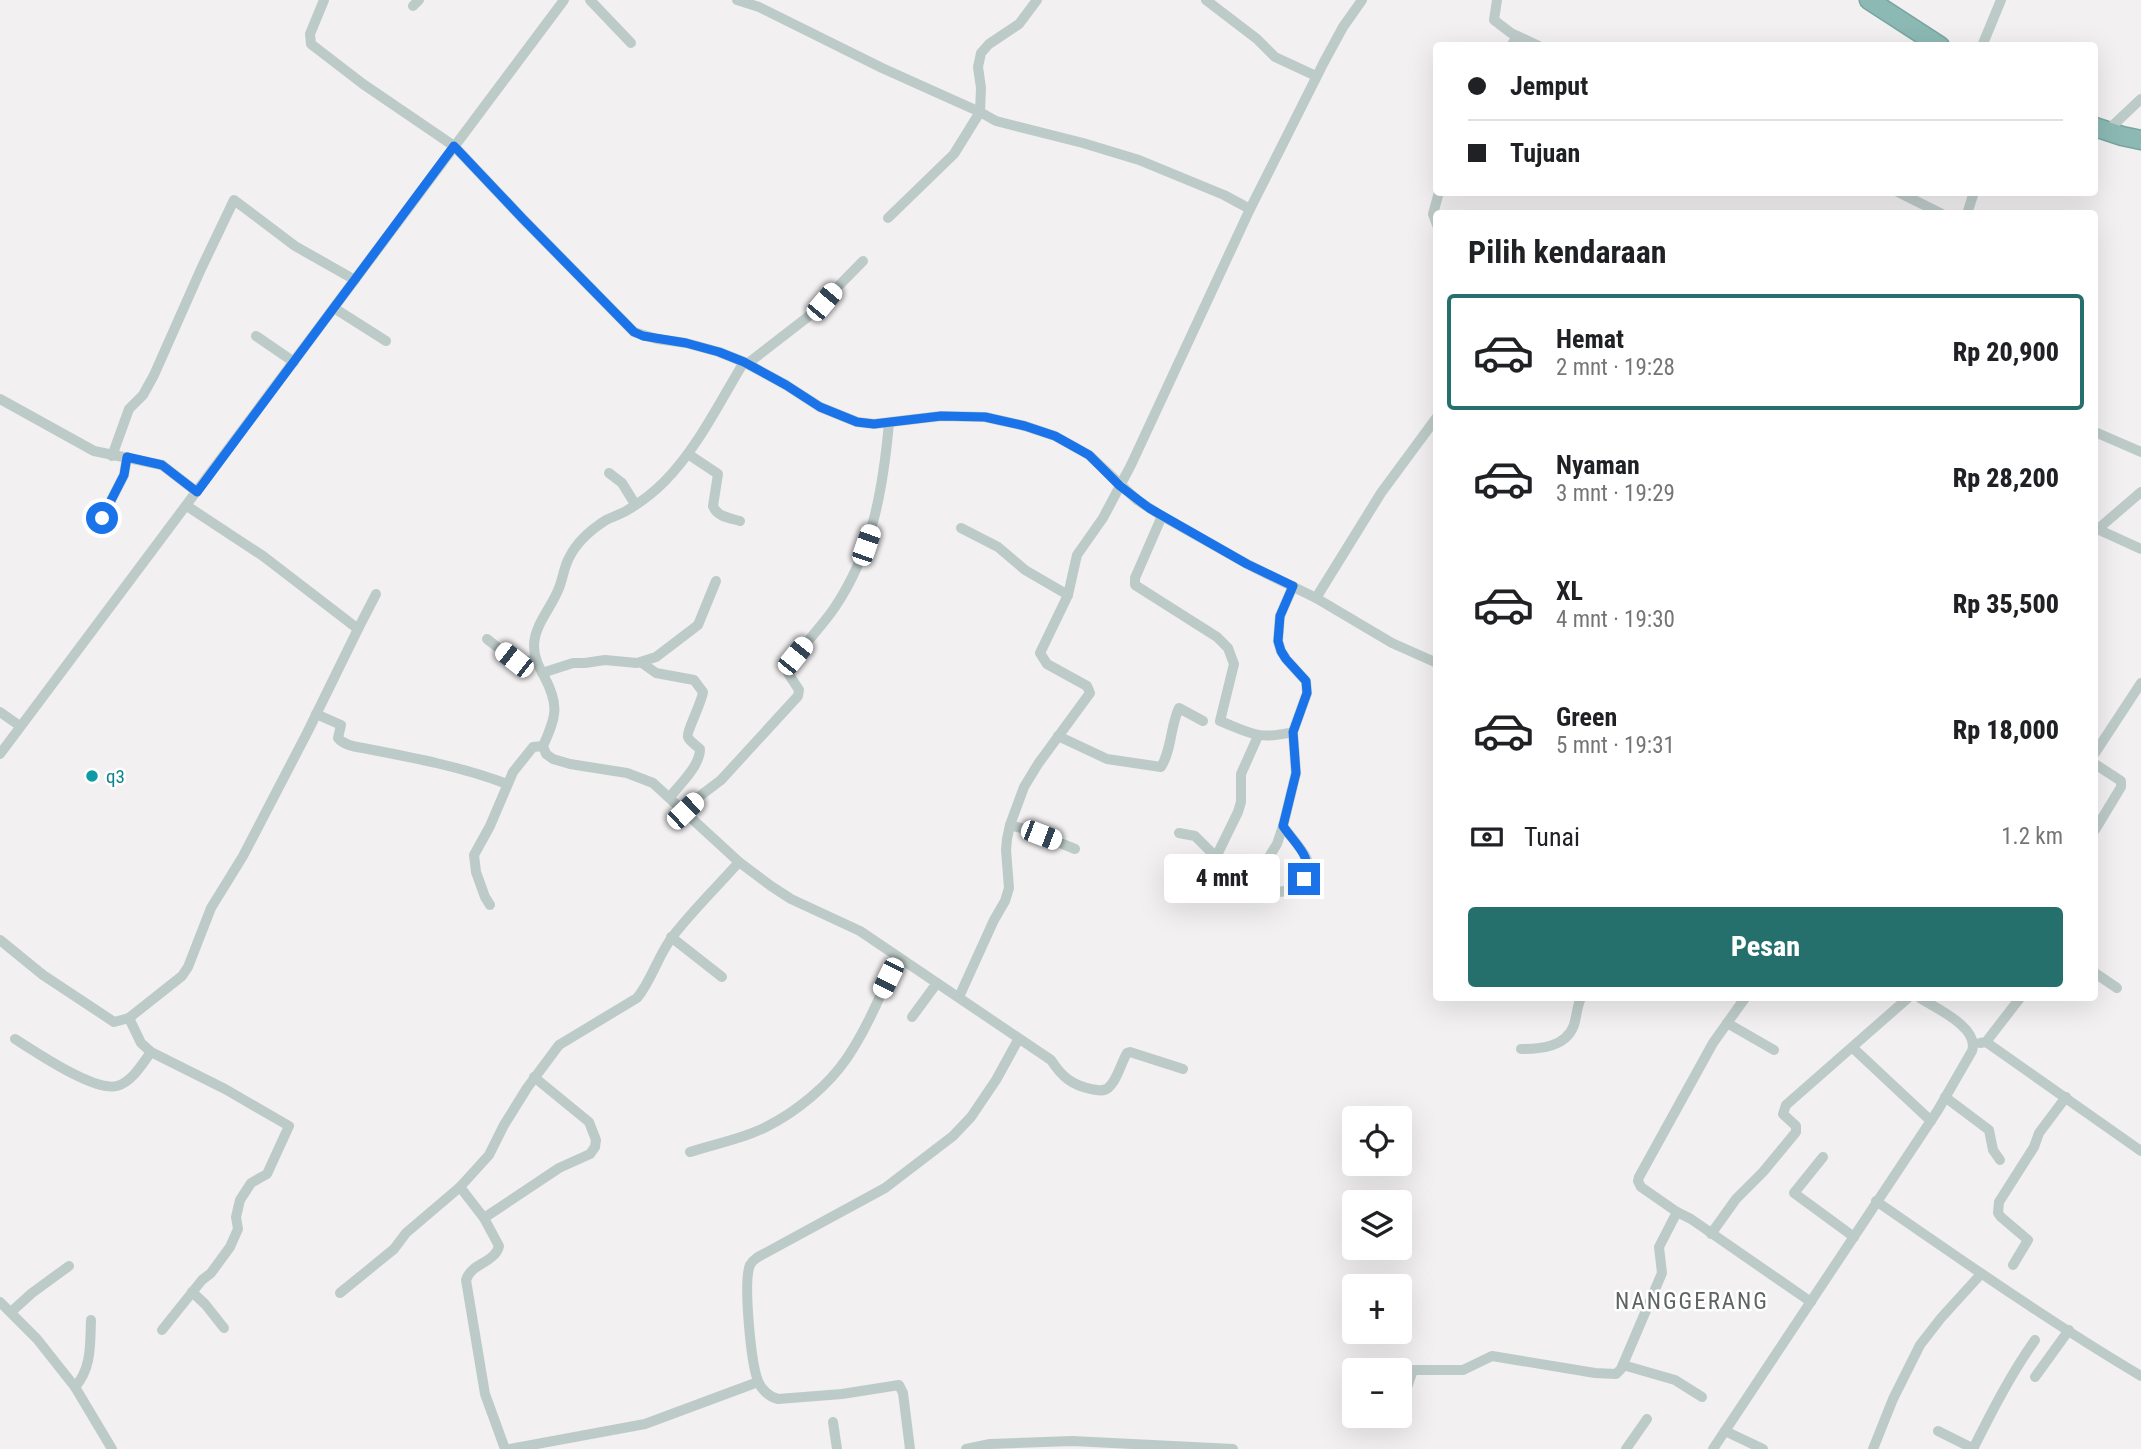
<!DOCTYPE html>
<html lang="id">
<meta charset="utf-8">
<style>
:root{--surface:#fff;--page:#f6f6f6;--text:#202124;--muted:#757577;--line:#e0e0e0;--accent:#25706c}
body{margin:0;font-family:"Roboto Condensed",sans-serif;background:var(--page);color:var(--text);height:100vh;display:flex;flex-direction:column;font-size:26px;white-space:nowrap}
*{box-sizing:border-box;margin:0}
p{font-size:23px;color:var(--muted)}
.icon{flex:none;width:38px;height:38px;fill:none;stroke:currentColor;stroke-width:2;stroke-linecap:round;stroke-linejoin:round}
.map{position:relative;flex:1;overflow:hidden}
.details{position:absolute;left:1433px;top:210px;width:665px;height:791px;display:flex;flex-direction:column;background:var(--surface);border-radius:7px;box-shadow:0 7px 28px #0002}
.details>*{flex:none}
.banner{position:absolute;left:1433px;top:42px;width:665px;height:154px;border-radius:7px;box-shadow:0 7px 28px #0002;display:grid;align-content:center;height:154px;padding:0 35px;background:var(--surface)}
.fabs{position:absolute;left:1342px;top:1106px;display:grid;gap:14px}
.fabs a{display:grid;place-items:center;width:70px;height:70px;border-radius:7px;background:var(--surface);box-shadow:0 7px 28px #0002;font-size:35px}
.end{position:absolute;width:32px;height:32px;margin:-16px;border:9px solid #1a73e8;background:#fff;box-shadow:0 0 0 4px #fff}
.from{border-radius:50%}
.bubble{position:absolute;height:49px;border-radius:7px;background:var(--surface);box-shadow:0 7px 28px #0002;font-size:23px;font-weight:800;line-height:49px;text-align:center}
.car{position:absolute;width:21px;height:42px;margin:-21px -10px;border-radius:9px;box-shadow:0 0 5px 2px #0007;background:linear-gradient(#fff 24%,#345 0 40%,#fff 0 76%,#345 0 86%,#fff 0)}
.banner b{display:flex;align-items:center;gap:24px;height:66px;font-size:26px}
.banner b+b{border-top:2px solid var(--line)}
.banner i{width:18px;height:18px;background:var(--text)}
ul{padding:0;list-style:none}
li{display:flex;align-items:center;gap:21px;height:116px;margin:0 14px 10px;padding:0 21px;border:4px solid transparent;border-radius:7px}
li div{flex:1}
li b{display:block;font-size:26px}
li em{font-style:normal;font-weight:800}
li.active{border-color:var(--accent)}
li>.icon{width:63px;height:63px;stroke-width:1.5}
h2{padding:0 35px;font-size:32px;line-height:84px}
.pay{display:flex;align-items:center;gap:18px;height:77px;padding:0 35px;font-size:26px}
.pay p{margin-inline-start:auto}
.action{display:flex;gap:14px;margin-top:auto;padding:14px 35px}
.action a{flex:1;height:80px;border-radius:7px;background:var(--accent);color:#fff;font-size:28px;font-weight:800;line-height:80px;text-align:center}
.map>svg:first-child{display:block}
</style>
<div class="map">
<svg width="2141" height="1449" viewBox="0 0 2141 1449">
<rect width="100%" height="100%" fill="#f2f0f1"/>
<g fill="none" stroke-linecap="round" stroke-linejoin="round">
<g stroke="#78a5a0" stroke-width="21">
<g id="highway">
<path d="M1869,0L1940,46"/>
<path d="M2095,127L2122,136L2141,140"/>
</g>
</g>
<g stroke="#bdcbc8" stroke-width="10">
<path d="M324,0L310,34L311,44L363,84L454,146L523,219L634,332L657,339L686,343L719,352L744,362L786,385L820,407L857,422L874,424L941,416L985,417L1025,426L1055,436L1089,455L1137,500L1162,516L1247,564L1316,598L1392,643L1437,663"/>
<path d="M590,0L631,43"/>
<path d="M737,0L759,7L882,68L980,112L996,121L1083,143L1139,160L1224,195L1250,209"/>
<path d="M1206,0L1257,39L1275,57L1316,76"/>
<path d="M1497,0L1494,20L1511,33L1539,46"/>
<path d="M413,6L419,0"/>
<path d="M1511,46L1517,36"/>
<path d="M1982,46L2001,0"/>
<path d="M2107,131L2141,99"/>
<path d="M1898,192L1942,214"/>
<path d="M1967,214L1974,192"/>
<path d="M888,218L954,154L980,112L981,88L978,67L981,53L989,44L1019,24L1037,0"/>
<path d="M1437,225L1433,214L1439,192"/>
<path d="M334,308L386,341"/>
<path d="M256,336L294,362"/>
<path d="M744,362C719,403 697,449 664,482C653,493 638,504 626,511C619,515 612,517 606,520C592,529 576,543 569,558C564,567 563,578 559,588C552,607 534,625 534,646C534,658 539,667 544,676C560,706 556,717 543,746L546,754L553,759L570,764L627,773L653,783L739,862L771,886L791,899L860,931L1051,1060C1062,1077 1072,1085 1091,1089C1097,1090 1103,1092 1108,1088C1117,1081 1121,1063 1127,1053L1130,1052L1183,1069"/>
<path d="M747,364L809,316L863,261"/>
<path d="M0,399L94,451L162,465L197,492"/>
<path d="M2095,432L2141,452"/>
<path d="M688,454L718,474L713,506C717,517 730,518 740,521"/>
<path d="M112,456L129,409L143,395L154,375L201,269L234,200L295,246L355,280"/>
<path d="M609,473L622,483L635,504"/>
<path d="M1162,516L1135,578V585L1217,637L1228,648L1234,664L1220,721C1253,734 1258,740 1293,732"/>
<path d="M102,518L124,475L127,457"/>
<path d="M961,528L998,547L1025,570L1068,595"/>
<path d="M2095,528L2141,549"/>
<path d="M2098,529L2141,492"/>
<path d="M1316,598L1381,493L1437,417"/>
<path d="M358,629L376,594"/>
<path d="M487,639L516,662L536,660"/>
<path d="M642,663L656,673L694,680L703,692C702,702 686,732 688,737C689,741 697,746 700,749C700,766 680,784 670,797"/>
<path d="M542,673L573,663H585L605,660L637,663L656,657L698,625L716,581"/>
<path d="M0,712L20,726"/>
<path d="M316,714L341,725L338,738C344,746 358,747 368,749C415,758 462,767 507,784"/>
<path d="M1058,736L1107,759L1161,767C1172,749 1170,727 1179,708L1203,721"/>
<path d="M2095,753L2141,683"/>
<path d="M0,754L564,0"/>
<path d="M2095,764L2121,781V787L2095,830"/>
<path d="M685,811L700,796L721,780L798,696L799,690L788,673L789,667C802,645 821,628 835,607C873,550 883,489 889,423"/>
<path d="M1010,825L1028,830L1075,849"/>
<path d="M1179,833L1195,836L1216,857L1253,883L1277,844L1283,826"/>
<path d="M1216,857L1238,812L1241,802V774L1258,736"/>
<path d="M1253,883C1259,886 1267,891 1274,892C1289,893 1311,881 1308,863C1307,854 1289,835 1283,826L1296,773L1293,732L1307,693L1306,681L1286,659L1281,651L1278,641L1280,616L1293,586"/>
<path d="M490,905L485,897L476,872L474,855L490,826L513,772L533,747L543,746"/>
<path d="M671,937L722,977"/>
<path d="M0,940L43,975L114,1022L129,1018L182,976L188,967L211,908L243,856L307,733L358,629L263,556L187,506"/>
<path d="M2095,973L2117,988"/>
<path d="M959,997L994,920L1005,901L1009,888L1006,850L1007,839L1010,825L1024,787L1038,764L1090,693L1087,686L1047,664L1040,653L1068,595L1077,555L1103,518L1131,465L1250,209L1324,62L1343,27L1362,0"/>
<path d="M912,1017L937,983"/>
<path d="M129,1018L141,1043L151,1052L225,1089L289,1126L267,1174L251,1183L240,1200L236,1217L238,1229L230,1247L211,1273L202,1280L162,1330"/>
<path d="M1727,1023L1774,1050"/>
<path d="M15,1039C36,1052 94,1092 117,1086C132,1082 142,1064 151,1052"/>
<path d="M1986,1042L2141,1151"/>
<path d="M1980,1043L1986,1042L2020,998"/>
<path d="M1853,1048L1931,1121"/>
<path d="M1521,1049C1541,1049 1566,1047 1574,1025C1577,1015 1577,1006 1581,998"/>
<path d="M1945,1097L1989,1130L1993,1150L2000,1160"/>
<path d="M690,1152C714,1144 743,1139 766,1127C796,1112 828,1086 847,1058C868,1027 882,991 898,957"/>
<path d="M1823,1157L1794,1193L1854,1237"/>
<path d="M460,1187L484,1218L499,1246C495,1263 471,1263 466,1280L485,1394L505,1449"/>
<path d="M1876,1201C1963,1261 2050,1322 2141,1376"/>
<path d="M1677,1212L1691,1219L1811,1302"/>
<path d="M484,1218L559,1168L590,1154L595,1147L596,1140L589,1122L534,1077"/>
<path d="M1711,1234L1736,1199L1763,1172L1796,1132V1126L1783,1114L1786,1105L1908,998"/>
<path d="M2013,1265L2028,1240L2001,1217L1998,1213L1999,1202L2034,1147L2039,1133L2066,1097"/>
<path d="M192,1292L205,1304L224,1328"/>
<path d="M340,1293L394,1249L406,1233L460,1187L489,1155L504,1125L527,1088L559,1045L637,998C652,980 658,955 673,936C693,910 717,887 739,862"/>
<path d="M0,1302L37,1339L75,1387L112,1449"/>
<path d="M11,1312L32,1293L69,1266"/>
<path d="M1623,1365L1675,1380L1702,1397"/>
<path d="M2035,1377L2069,1330"/>
<path d="M75,1387C92,1368 90,1344 91,1320"/>
<path d="M1403,1399L1413,1370H1463L1492,1356L1595,1373L1616,1374L1621,1369L1662,1273L1659,1247L1677,1212L1641,1187L1638,1181L1639,1177L1713,1043L1745,998"/>
<path d="M833,1422L837,1449"/>
<path d="M1725,1431L1763,1449"/>
<path d="M1938,1431L1974,1449"/>
<path d="M510,1449L645,1424L758,1382"/>
<path d="M910,1449L903,1393L899,1385L842,1394L778,1399C769,1397 761,1389 758,1381C751,1363 743,1282 750,1265C753,1260 754,1260 758,1257L885,1188L953,1136L971,1117L996,1080L1018,1040"/>
<path d="M966,1449L990,1444L1072,1441L1233,1449"/>
<path d="M1626,1449L1647,1419"/>
<path d="M1713,1449L1938,1110L1972,1051C1980,1028 1936,1008 1920,998"/>
<path d="M1873,1449L1893,1399L1920,1345L1941,1318L1981,1274"/>
<path d="M1973,1449C1992,1411 2011,1374 2035,1340"/>
</g>
<use href="#highway" stroke="#8cb9b4" stroke-width="18"/>
</g>
<g fill="none" stroke-linecap="round" stroke-linejoin="round">
<path stroke="#1a73e8" stroke-width="9" d="M102,518L124,475L127,457L162,465L197,492L454,146L523,219L634,332L643,336L686,343L719,352L744,362L786,385L820,407L857,422L874,424L941,416L985,417L1025,426L1055,436L1089,455L1120,486L1149,508L1247,564L1293,586L1280,616L1278,641L1281,651L1286,659L1306,681L1307,693L1293,732L1296,773L1283,826C1294,843 1315,858 1304,879"/>
</g>
<circle fill="#0f9aa8" stroke="#fff" stroke-width="2.5" cx="92" cy="776" r="7"/>
<g text-anchor="middle" dominant-baseline="central" stroke-width="5" stroke-linejoin="round" paint-order="stroke">
<g font-size="19" fill="#0d838f" stroke="#fff" text-anchor="start">
<text x="106" y="776">q3</text>
</g>
<g font-size="23" letter-spacing="2" fill="#5d6463" stroke="#fff">
<text x="1692" y="1301">NANGGERANG</text>
</g>
</g>
</svg>
<div class="fabs">
<a><svg class="icon" aria-label="locate" viewBox="0 0 24 24"><circle cx="12" cy="12" r="6"/><path d="M12 2v4M12 18v4M2 12h4M18 12h4"/></svg></a>
<a><svg class="icon" aria-label="layers" viewBox="0 0 24 24"><path d="M12 4l9 5-9 5-9-5zM3 14l9 5 9-5"/></svg></a>
<a>+</a>
<a>−</a>
</div>
<i class="end from" style="left:102px;top:518px"></i>
<i class="end" style="left:1304px;top:879px"></i>
<div class="bubble" style="left:1164px;top:854px;width:116px">4 mnt</div>
<i class="car" style="left:824px;top:302px;rotate:40deg"></i>
<i class="car" style="left:866px;top:545px;rotate:19deg"></i>
<i class="car" style="left:795px;top:656px;rotate:39deg"></i>
<i class="car" style="left:514px;top:660px;rotate:308deg"></i>
<i class="car" style="left:685px;top:811px;rotate:46deg"></i>
<i class="car" style="left:1041px;top:835px;rotate:111deg"></i>
<i class="car" style="left:888px;top:978px;rotate:206deg"></i>
<div class="banner">
<b><i class="from"></i>Jemput</b>
<b><i></i>Tujuan</b>
</div>
<section class="details">
<h2>Pilih kendaraan</h2>
<ul>
<li class="active"><svg class="icon" aria-label="car" viewBox="0 0 24 24"><path d="M5 17H2v-5l4-1 3-4h7l3 4 3 1v5h-3M9 17h6M6 11h13"/><circle cx="7" cy="17" r="2"/><circle cx="17" cy="17" r="2"/></svg><div><b>Hemat</b><p>2 mnt · 19:28</p></div><em>Rp 20,900</em></li>
<li><svg class="icon" aria-label="car" viewBox="0 0 24 24"><path d="M5 17H2v-5l4-1 3-4h7l3 4 3 1v5h-3M9 17h6M6 11h13"/><circle cx="7" cy="17" r="2"/><circle cx="17" cy="17" r="2"/></svg><div><b>Nyaman</b><p>3 mnt · 19:29</p></div><em>Rp 28,200</em></li>
<li><svg class="icon" aria-label="car" viewBox="0 0 24 24"><path d="M5 17H2v-5l4-1 3-4h7l3 4 3 1v5h-3M9 17h6M6 11h13"/><circle cx="7" cy="17" r="2"/><circle cx="17" cy="17" r="2"/></svg><div><b>XL</b><p>4 mnt · 19:30</p></div><em>Rp 35,500</em></li>
<li><svg class="icon" aria-label="car" viewBox="0 0 24 24"><path d="M5 17H2v-5l4-1 3-4h7l3 4 3 1v5h-3M9 17h6M6 11h13"/><circle cx="7" cy="17" r="2"/><circle cx="17" cy="17" r="2"/></svg><div><b>Green</b><p>5 mnt · 19:31</p></div><em>Rp 18,000</em></li>
</ul>
<div class="pay"><svg class="icon" aria-label="cash" viewBox="0 0 24 24"><path d="M3 7h18v10H3z"/><circle cx="12" cy="12" r="2"/></svg>Tunai<p>1.2 km</p></div>
<div class="action"><a>Pesan</a></div>
</section>
</div>
